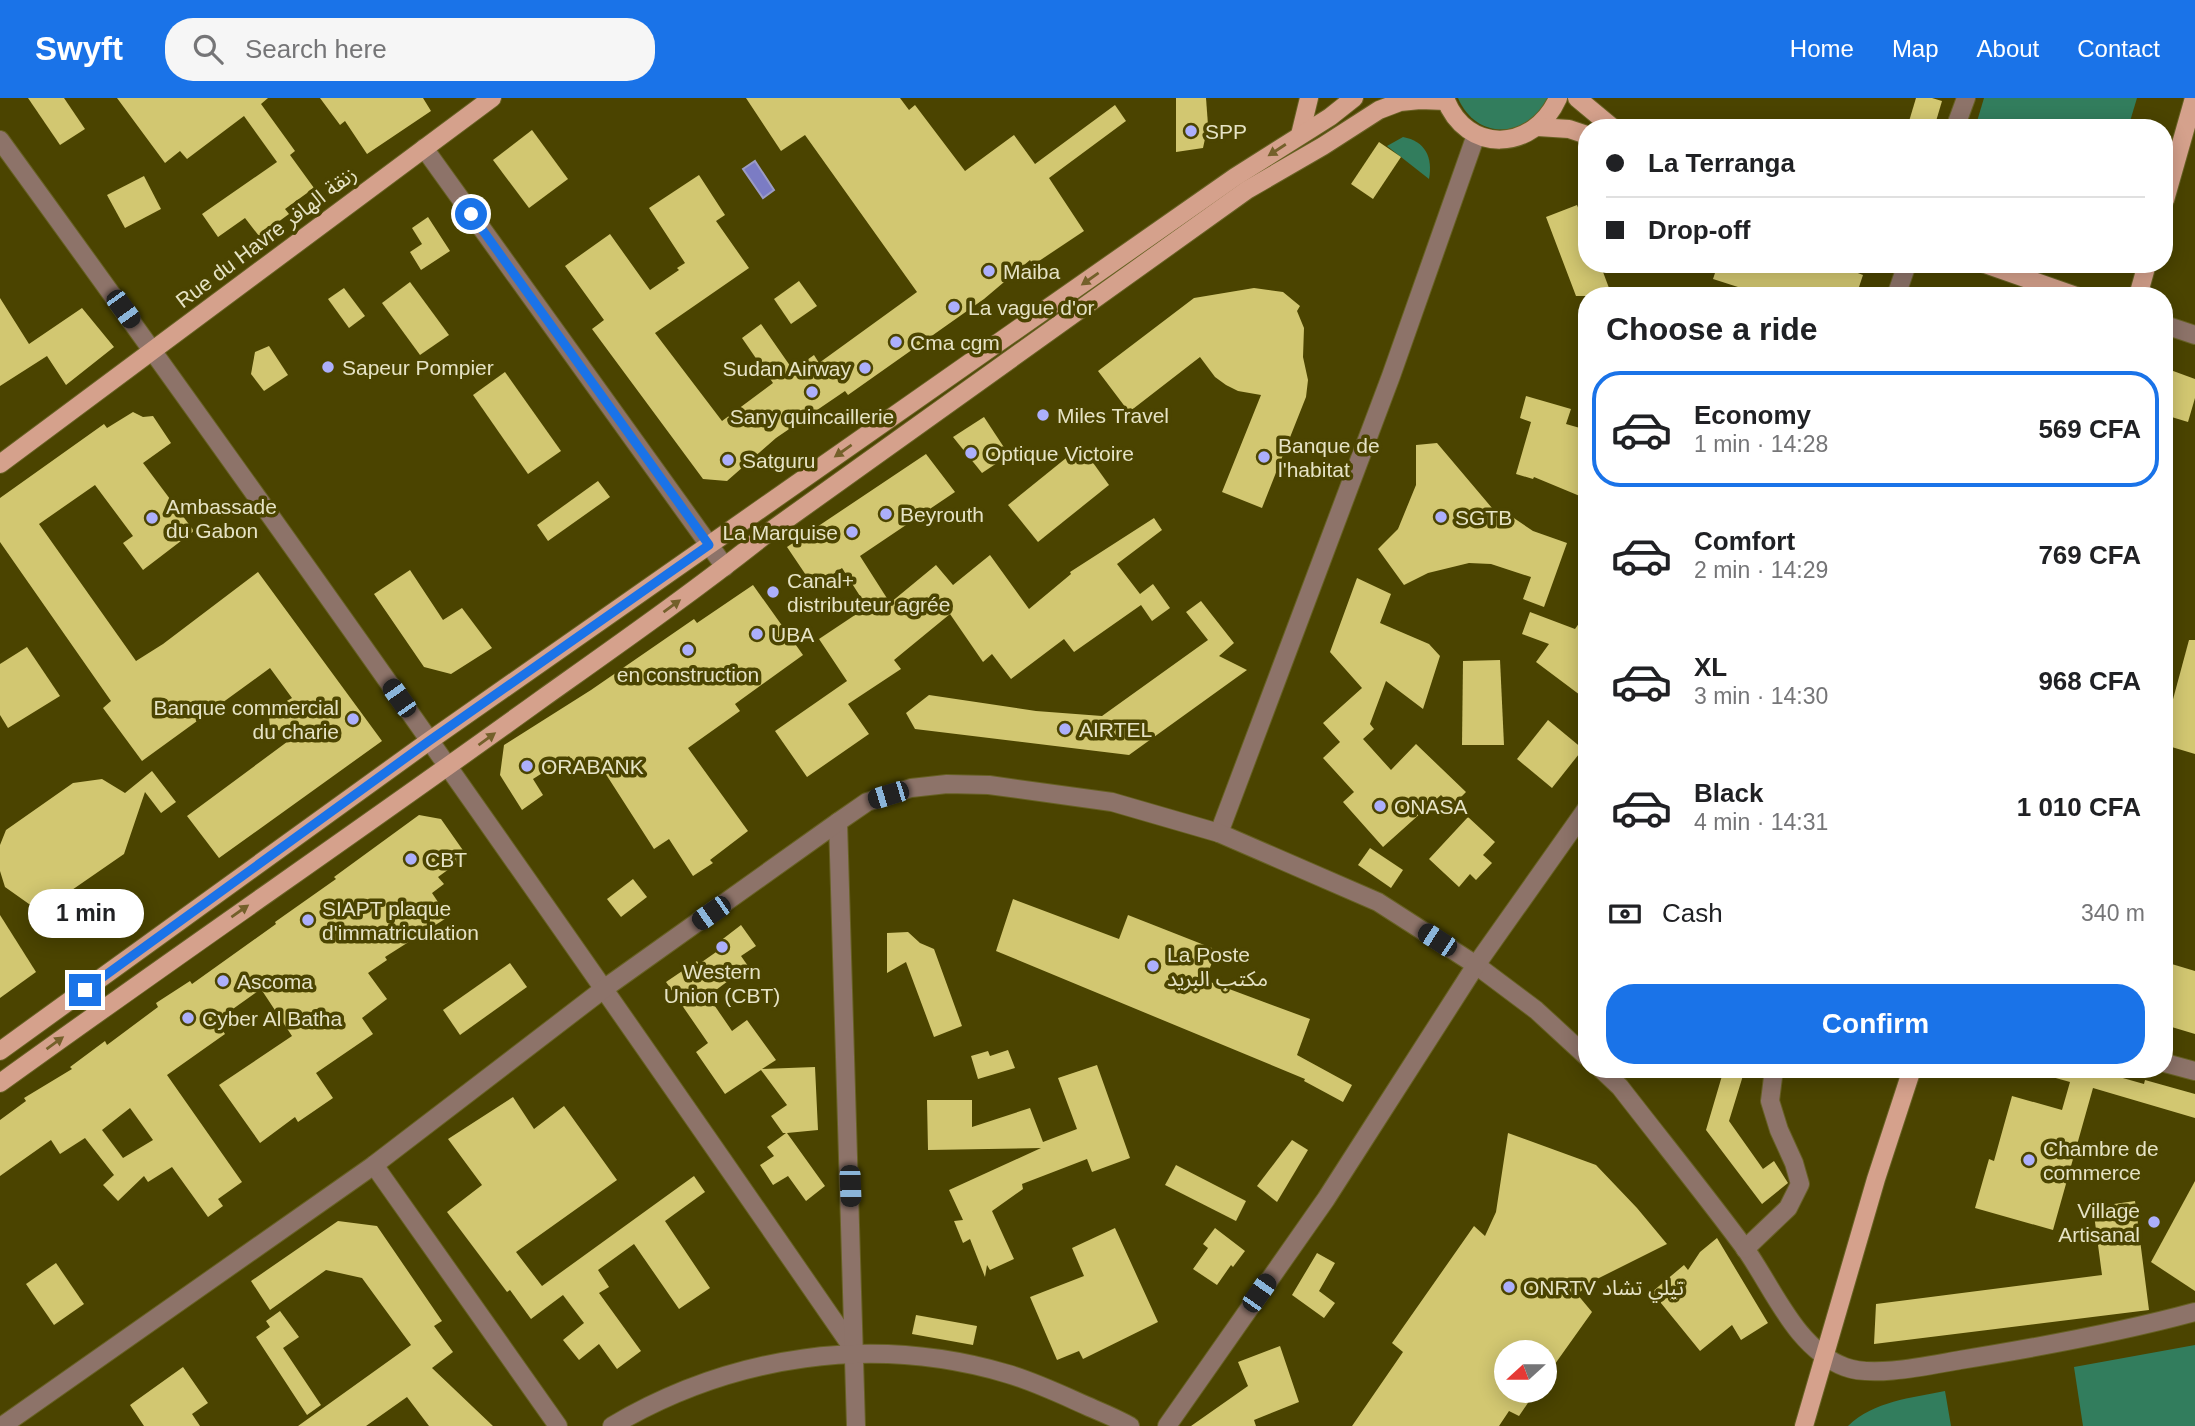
<!DOCTYPE html>
<meta charset="utf-8">
<style>
:root{--surface:#fff;--page:#f6f6f6;--text:#202124;--muted:#757577;--line:#e0e0e0;--accent:#1a73e8}
body{margin:0;font-family:Arial,"Noto Sans Arabic",sans-serif;background:var(--page);color:var(--text);height:100vh;display:flex;flex-direction:column;font-size:26px;white-space:nowrap}
*{box-sizing:border-box;margin:0}
p{font-size:23px;color:var(--muted)}
.icon{flex:none;width:38px;height:38px;fill:none;stroke:currentColor;stroke-width:2;stroke-linecap:round;stroke-linejoin:round}
.map{position:relative;flex:1;overflow:hidden}
.panel{position:absolute;left:1578px;top:189px;width:595px;height:791px;display:flex;flex-direction:column;background:var(--surface);border-radius:28px;box-shadow:0 4px 18px #0003}
.panel>*{flex:none}
.top-card{position:absolute;left:1578px;top:21px;width:595px;height:154px;border-radius:28px;box-shadow:0 4px 18px #0003;display:grid;align-content:center;height:154px;padding:0 28px;background:var(--surface)}
.needle{width:46px;rotate:249deg}
.buttons{position:absolute;left:1494px;top:1242px;display:grid;gap:14px}
.buttons a{display:grid;place-items:center;width:63px;height:63px;border-radius:50%;background:var(--surface);box-shadow:0 4px 18px #0003;font-size:35px}
.end{position:absolute;width:32px;height:32px;margin:-16px;border:9px solid #1a73e8;background:#fff;box-shadow:0 0 0 4px #fff}
.from{border-radius:50%}
.bubble{position:absolute;height:49px;border-radius:24px;background:var(--surface);box-shadow:0 4px 18px #0003;font-size:23px;font-weight:700;line-height:49px;text-align:center}
.car{position:absolute;width:21px;height:42px;margin:-21px -10px;border-radius:9px;box-shadow:0 0 5px 2px #0007;background:linear-gradient(#222 24%,#8ab4d8 0 40%,#222 0 76%,#8ab4d8 0 86%,#222 0)}
.top-card b{display:flex;align-items:center;gap:24px;height:66px;font-size:26px}
.top-card b+b{border-top:2px solid var(--line)}
.top-card i{width:18px;height:18px;background:var(--text)}
ul{padding:0;list-style:none}
li{display:flex;align-items:center;gap:21px;height:116px;margin:0 14px 10px;padding:0 14px;border:4px solid transparent;border-radius:28px}
li div{flex:1}
li b{display:block;font-size:26px}
li em{font-style:normal;font-weight:700}
li.current{border-color:var(--accent)}
li>.icon{width:63px;height:63px;stroke-width:1.5}
h2{padding:0 28px;font-size:32px;line-height:84px}
.pay{display:flex;align-items:center;gap:18px;height:77px;padding:0 28px;font-size:26px}
.pay p{margin-inline-start:auto}
.cta{display:flex;gap:14px;margin-top:auto;padding:14px 28px}
.cta a{flex:1;height:80px;border-radius:28px;background:var(--accent);color:#fff;font-size:28px;font-weight:700;line-height:80px;text-align:center}
header{display:flex;align-items:center;gap:42px;box-sizing:border-box;height:98px;padding:0 35px;background:var(--accent);color:#fff}
header strong{font-size:33px}
nav{display:flex;gap:38px;margin-inline-start:auto;font-size:24px}
.search{width:490px;height:63px;background:var(--page);display:flex;align-items:center;gap:18px;box-sizing:border-box;padding:0 24px;border-radius:28px;color:var(--muted);font-size:26px}
.map>svg:first-child{display:block}
</style>
<header>
<strong>Swyft</strong>
<div class="search"><svg class="icon" aria-label="search" viewBox="0 0 24 24"><circle cx="10" cy="10" r="6"/><path d="M15 15l6 6"/></svg>Search here</div>
<nav><a>Home</a><a>Map</a><a>About</a><a>Contact</a></nav>
</header>
<div class="map">
<svg width="2195" height="1328" viewBox="0 0 2195 1328">
<rect width="100%" height="100%" fill="#4b4400"/>
<g fill="#327d5d">
<path d="M1458,0H1549C1528,40 1477,44 1458,0Z"/>
<path d="M1984,0H2137L2128,30H1975Z"/>
<path d="M1403,39C1425,43 1433,59 1429,81L1387,48Z"/>
<path d="M2195,1247V1328H2083L2074,1269Z"/>
<path d="M1945,1293L1951,1328H1848C1874,1303 1911,1300 1945,1293Z"/>
</g>
<path fill="#7b7cc4" stroke="#9b9bc4" stroke-width="2" d="M755,63L774,92L763,100L743,71Z"/>
<g fill="#d2c771" fill-rule="evenodd">
<path d="M28,0H64L85,31L60,47Z"/>
<path d="M117,0H268L261,6L295,53L290,57L314,90L285,111L289,116L259,138L245,120L218,139L202,116L277,64L244,18L187,61L180,53L165,65Z"/>
<path d="M320,0H423L431,13L367,56L345,23L340,27Z"/>
<path d="M746,0H900L909,12L915,7L965,73L1014,37L1035,66L1115,7L1126,23L1049,80L1084,133L1033,167L1030,162L984,201L848,297L845,293L776,340L727,383L703,381L592,231L604,222L565,168L610,136L650,192L679,172L677,170L685,165L649,110L699,77L725,117L716,123L749,170L655,235L722,323L773,285L742,240L761,226L793,272L814,257L819,265L917,194L805,37L781,53Z"/>
<path d="M1176,0H1206L1208,27L1203,50L1176,54Z"/>
<path d="M1916,0H1932L1942,3L1934,30H1907Z"/>
<path d="M532,32L568,81L529,110L493,62Z"/>
<path d="M1379,44L1401,59L1373,101L1351,86Z"/>
<path d="M144,78L161,111L125,130L107,97Z"/>
<path d="M1577,107L1587,133V166H1600L1612,198H1576L1546,119Z"/>
<path d="M428,119L450,153L421,172L410,154L422,146L412,130Z"/>
<path d="M1718,166H1834L1863,177L1856,198H1766L1713,181Z"/>
<path d="M799,183L817,208L791,226L774,201Z"/>
<path d="M410,184L449,237L420,257L382,205Z"/>
<path d="M344,190L365,218L349,230L328,201Z"/>
<path d="M1254,190L1283,194L1300,208L1297,213L1304,230L1303,259L1308,282L1306,299L1262,410L1222,394L1261,297L1238,293L1226,287L1215,279L1200,259L1129,314L1098,273L1194,200Z"/>
<path d="M0,200L29,246L82,210L114,249L66,287L47,258L0,288Z"/>
<path d="M269,248L288,277L264,293L251,276L255,254Z"/>
<path d="M2165,270L2195,281V300L2188,324L2165,317Z"/>
<path d="M505,274L561,353L528,376L473,297Z"/>
<path d="M1526,298L1571,311L1566,326L1587,332V401L1534,379L1533,381L1516,376L1531,324L1520,320Z"/>
<path d="M133,314L143,319L153,318L171,345L143,365L194,433L143,472L123,445L133,438L95,387L39,426L136,563L163,546L258,474L382,643L219,760L187,718L295,638L270,629L269,619V613L292,600L270,570L142,663L103,610L111,603L0,444V400L104,326L107,330Z"/>
<path d="M984,319L1009,357L982,375L953,339Z"/>
<path d="M1437,345L1503,423L1505,414L1533,433L1567,445L1544,509L1523,501L1531,479L1491,466L1469,465L1428,475L1404,487L1378,451L1398,431L1416,387V347Z"/>
<path d="M1081,348L1109,387L1038,444L1008,407Z"/>
<path d="M926,356L955,394L860,458L890,505L936,467L953,487L990,457L1029,511L1071,476L1070,474L1154,420L1162,432L1117,466L1140,496L1153,486L1170,510L1152,523L1141,507L1074,554L1064,541L1011,581L992,556L983,564L950,516L894,562L901,571L848,606L869,636L807,679L775,633L847,583L819,541L867,509L842,470L814,489L787,449Z"/>
<path d="M598,383L610,399L548,443L537,427Z"/>
<path d="M410,472L443,522L462,510L492,550L451,576L424,569L374,496Z"/>
<path d="M1357,480L1391,496L1380,525L1429,546L1440,558L1423,611L1386,583L1370,626L1374,631L1363,641L1391,672L1416,646L1466,694L1452,708L1441,697L1383,749L1343,704L1354,694L1323,660L1340,644L1323,625L1362,590L1330,554Z"/>
<path d="M753,487L803,557L735,606L740,613L688,650L748,733L710,762L713,765L693,778L669,741L654,751L600,667L583,679L569,658L533,681L543,697L522,712L500,677L504,647L591,592L694,521L697,525Z"/>
<path d="M1201,503L1234,545L1219,558L1247,572L1129,657L915,631L906,615L929,597L1036,613L1102,618L1208,542L1186,514Z"/>
<path d="M1530,514L1575,531L1587,514V587L1580,597L1536,564L1549,546L1522,536Z"/>
<path d="M2189,542H2195V656L2165,647V631Z"/>
<path d="M27,549L60,598L8,630L0,617V566Z"/>
<path d="M1500,562L1504,647H1462L1463,563Z"/>
<path d="M1548,622L1583,651L1552,690L1517,661Z"/>
<path d="M152,673L176,704L161,715L145,694L124,756L56,803L29,806L5,789L0,773V747L6,732L73,685L102,681L125,695Z"/>
<path d="M419,717L441,721L467,758L438,779L444,786L432,795L448,819L385,859L387,862L368,875L387,901L362,920L373,936L316,975L333,1000L298,1024L295,1019L260,1045L219,987L292,938L261,891L216,923L225,936L167,977L242,1084L218,1101L223,1108L208,1119L172,1069L148,1084L144,1078L118,1103L103,1087L114,1077L85,1040L60,1056L51,1042L0,1078V1022L26,1003L24,1000L72,971L70,969L105,943L107,947L158,909L156,905L190,883L192,886L276,826L275,824L336,781L334,779ZM130,1010L153,1042L123,1060L102,1032Z"/>
<path d="M1468,719L1495,744L1483,757L1492,765L1476,782L1470,776L1459,789L1429,761Z"/>
<path d="M1370,750L1403,772L1391,790L1358,767Z"/>
<path d="M633,781L647,799L621,819L607,801Z"/>
<path d="M1013,801L1119,841L1128,817L1217,852L1205,882L1310,921L1297,957L1352,987L1343,1004L1304,983L1305,981L996,853Z"/>
<path d="M0,817L36,874L0,900Z"/>
<path d="M741,827L756,848L741,858L748,868L708,898L732,933L747,922L776,962L762,971L815,969L818,1032L787,1035L825,1088L806,1103L788,1078L773,1087L760,1067L774,1058L767,1049L786,1035H783L771,1018L787,1007L761,972L725,996L696,954L708,945L666,884L697,863L699,866L719,852L715,847Z"/>
<path d="M908,834L920,845L934,851L962,928L934,939L906,864L887,875V835Z"/>
<path d="M2165,864L2195,873V936L2165,927Z"/>
<path d="M510,865L527,889L460,937L443,912Z"/>
<path d="M1008,952L1015,970L978,981L971,958L988,953L990,958Z"/>
<path d="M1097,967L1130,1060L1092,1074L1087,1061L1022,1086L1023,1091L992,1113L1014,1161L990,1172L987,1167L985,1179L970,1141L963,1145L954,1123L963,1122L949,1092L1041,1050L928,1052L927,1002H972V1029L1030,1010L1043,1044L1077,1031L1058,980Z"/>
<path d="M1724,971H1745L1729,1023L1763,1071L1774,1063L1788,1085L1762,1106L1706,1032Z"/>
<path d="M2045,971H2098V973L2144,986L2145,982L2195,996V1020L2093,990L2053,1132L1975,1110L1989,1061L1994,1063L2012,998L2062,1012L2070,984L2045,977Z"/>
<path d="M513,999L534,1031L564,1008L617,1082L516,1154L542,1188L694,1078L705,1094L665,1123L710,1190L679,1211L634,1146L598,1172L609,1189L599,1195L641,1253L617,1271L599,1246L579,1262L563,1242L584,1225L563,1197L531,1221L510,1192L507,1194L447,1114L482,1087L448,1041Z"/>
<path d="M1508,1035L1596,1067L1637,1110L1667,1146L1597,1181L1577,1196L1592,1214L1545,1280V1255H1507V1293H1536L1519,1318L1509,1313L1499,1328H1352L1403,1254L1392,1245L1474,1128L1485,1138L1496,1114Z"/>
<path d="M1292,1042L1308,1052L1277,1104L1257,1088Z"/>
<path d="M1176,1067L1246,1103L1236,1123L1165,1087Z"/>
<path d="M2195,1083V1193L2151,1164Z"/>
<path d="M2135,1103L2149,1212L1874,1246L1876,1206L2102,1177L2093,1109Z"/>
<path d="M338,1123L377,1128L442,1223L434,1228L453,1254L432,1270L493,1328H429L407,1299L366,1328H298L411,1247L362,1180L326,1172L270,1212L251,1183Z"/>
<path d="M1115,1130L1158,1224L1083,1261L1079,1253L1057,1262L1030,1199L1084,1178L1072,1150Z"/>
<path d="M1215,1130L1245,1153L1233,1169L1231,1167L1217,1187L1193,1171L1208,1150L1203,1146Z"/>
<path d="M1717,1140L1768,1225L1741,1242L1732,1227L1700,1253L1652,1194L1684,1167L1688,1172L1700,1154Z"/>
<path d="M1317,1155L1335,1165L1319,1193L1335,1205L1324,1220L1292,1197Z"/>
<path d="M56,1165L84,1206L54,1227L26,1186Z"/>
<path d="M280,1213L299,1239L283,1250L321,1307L307,1317L256,1239L270,1229L266,1223Z"/>
<path d="M916,1217L977,1228L973,1247L912,1236Z"/>
<path d="M1280,1248L1299,1304L1254,1322L1256,1328H1191L1248,1288L1238,1264Z"/>
<path d="M183,1269L208,1305L192,1316L200,1328H144L130,1307Z"/>
</g>
<g fill="none" stroke-linecap="round" stroke-linejoin="round">
<g stroke="#676123" stroke-width="20">
<g id="minor">
<path d="M1955,30L1966,0"/>
<path d="M0,42C291,442 575,847 856,1255"/>
<path d="M424,50L725,469"/>
<path d="M1896,198L1907,166"/>
<path d="M2165,227L2195,237"/>
<path d="M838,724L856,1328"/>
<path d="M1219,735L1391,278L1476,37"/>
<path d="M2165,965L2195,973"/>
<path d="M1601,971L1620,989C1661,1042 1704,1095 1744,1149C1773,1189 1795,1250 1845,1269C1873,1280 1930,1267 1960,1262C2040,1249 2118,1235 2195,1214"/>
<path d="M374,1067L558,1328"/>
<path d="M1745,1151L1788,1110L1800,1086L1794,1065L1779,1032L1770,1003L1774,971"/>
<path d="M2,1328L374,1067L605,890L838,724L867,704L911,690L947,686L989,687L1112,704L1219,735L1378,804L1476,867L1536,912L1587,959"/>
<path d="M612,1328C732,1257 873,1236 1008,1276C1035,1284 1060,1296 1087,1308C1101,1314 1116,1320 1130,1328"/>
<path d="M1167,1328L1326,1101L1476,867L1587,710"/>
</g>
</g>
<g stroke="#676123" stroke-width="20">
<g id="major">
<path d="M1445,0C1466,57 1534,54 1558,0"/>
<path d="M1577,0L1613,30"/>
<path d="M1538,29L1569,31L1587,37"/>
<path d="M1300,37L1309,0"/>
<path d="M2165,102L2194,0"/>
<path d="M1985,166L2076,198"/>
<path d="M2138,198L2147,166"/>
<path d="M0,366L492,0"/>
<path d="M0,953L429,643L1235,79L1330,19L1354,0"/>
<path d="M0,985C180,855 363,730 543,600C619,546 696,492 769,434L1247,92L1323,48L1379,12L1400,4L1420,2L1446,3"/>
<path d="M1804,1328L1876,1081L1912,971"/>
</g>
</g>
<use href="#minor" stroke="#8d7369" stroke-width="18"/>
<use href="#major" stroke="#d5a18c" stroke-width="18"/>
</g>
<defs><path id="oneway-solid" d="M-6-.8H1V-3.2L6.5 0L1 3.2V.8H-6Z" transform="scale(1.75)"/></defs>
<g fill="#74602a">
<use href="#oneway-solid" transform="translate(1277 52) rotate(147)"/>
<use href="#oneway-solid" transform="translate(1090 181) rotate(145)"/>
<use href="#oneway-solid" transform="translate(843 353) rotate(145)"/>
<use href="#oneway-solid" transform="translate(672 508) rotate(-36)"/>
<use href="#oneway-solid" transform="translate(487 641) rotate(-36)"/>
<use href="#oneway-solid" transform="translate(240 813) rotate(-35)"/>
<use href="#oneway-solid" transform="translate(55 945) rotate(-36)"/>
</g>
<g fill="none" stroke-linecap="round" stroke-linejoin="round">
<path stroke="#1a73e8" stroke-width="9" d="M85,892L429,643L709,447L471,116"/>
</g>
<g fill="#acaffb" stroke="#4b4400" stroke-width="2.5">
<circle cx="1191" cy="33" r="7"/>
<circle cx="989" cy="173" r="7"/>
<circle cx="954" cy="209" r="7"/>
<circle cx="896" cy="244" r="7"/>
<circle cx="328" cy="269" r="7"/>
<circle cx="865" cy="270" r="7"/>
<circle cx="812" cy="294" r="7"/>
<circle cx="1043" cy="317" r="7"/>
<circle cx="971" cy="355" r="7"/>
<circle cx="1264" cy="359" r="7"/>
<circle cx="728" cy="362" r="7"/>
<circle cx="886" cy="416" r="7"/>
<circle cx="1441" cy="419" r="7"/>
<circle cx="152" cy="420" r="7"/>
<circle cx="852" cy="434" r="7"/>
<circle cx="773" cy="494" r="7"/>
<circle cx="757" cy="536" r="7"/>
<circle cx="688" cy="552" r="7"/>
<circle cx="353" cy="621" r="7"/>
<circle cx="1065" cy="631" r="7"/>
<circle cx="527" cy="668" r="7"/>
<circle cx="1380" cy="708" r="7"/>
<circle cx="411" cy="761" r="7"/>
<circle cx="308" cy="822" r="7"/>
<circle cx="722" cy="849" r="7"/>
<circle cx="1153" cy="868" r="7"/>
<circle cx="223" cy="883" r="7"/>
<circle cx="188" cy="920" r="7"/>
<circle cx="2029" cy="1062" r="7"/>
<circle cx="2154" cy="1124" r="7"/>
<circle cx="1509" cy="1189" r="7"/>
</g>
<g text-anchor="middle" dominant-baseline="central" stroke-width="7" stroke-linejoin="round" paint-order="stroke">
<g font-size="21" fill="#e6e3c4" stroke="#4b4400" text-anchor="start">
<text x="1205" y="33">SPP</text>
<text x="1003" y="173">Maiba</text>
<text x="968" y="209">La vague d'or</text>
<text x="910" y="244">Cma cgm</text>
<text x="342" y="269">Sapeur Pompier</text>
<text x="851" y="270" text-anchor="end">Sudan Airway</text>
<text x="1057" y="317">Miles Travel</text>
<text x="812" y="318" text-anchor="middle">Sany quincaillerie</text>
<text x="1278" y="347">Banque de<tspan x="1278" dy="24">l'habitat</tspan></text>
<text x="985" y="355">Optique Victoire</text>
<text x="742" y="362">Satguru</text>
<text x="166" y="408">Ambassade<tspan x="166" dy="24">du Gabon</tspan></text>
<text x="900" y="416">Beyrouth</text>
<text x="1455" y="419">SGTB</text>
<text x="838" y="434" text-anchor="end">La Marquise</text>
<text x="787" y="482">Canal+<tspan x="787" dy="24">distributeur agrée</tspan></text>
<text x="771" y="536">UBA</text>
<text x="688" y="576" text-anchor="middle">en construction</text>
<text x="339" y="609" text-anchor="end">Banque commercial<tspan x="339" dy="24">du charie</tspan></text>
<text x="1079" y="631">AIRTEL</text>
<text x="541" y="668">ORABANK</text>
<text x="1394" y="708">ONASA</text>
<text x="425" y="761">CBT</text>
<text x="322" y="810">SIAPT plaque<tspan x="322" dy="24">d'immatriculation</tspan></text>
<text x="1167" y="856">La Poste<tspan x="1167" dy="24">مكتب البريد</tspan></text>
<text x="722" y="873" text-anchor="middle">Western<tspan x="722" dy="24">Union (CBT)</tspan></text>
<text x="237" y="883">Ascoma</text>
<text x="202" y="920">Cyber Al Batha</text>
<text x="2043" y="1050">Chambre de<tspan x="2043" dy="24">commerce</tspan></text>
<text x="2140" y="1112" text-anchor="end">Village<tspan x="2140" dy="24">Artisanal</tspan></text>
<text x="1523" y="1189">ONRTV تيلي تشاد</text>
</g>
<g font-size="21" fill="#e6e3c4" stroke="#4b4400">
<text transform="translate(266 139) rotate(-37)">Rue du Havre زنقة الهافر</text>
</g>
</g>
</svg>
<div class="buttons">
<a><svg class="needle" viewBox="-14 -14 28 28"><path d="M0-13l5 13h-10z" fill="#e53935"/><path d="M0 13l5-13h-10z" fill="#757577"/></svg></a>
</div>
<i class="end from" style="left:471px;top:116px"></i>
<i class="end" style="left:85px;top:892px"></i>
<div class="bubble" style="left:28px;top:791px;width:116px">1 min</div>
<i class="car" style="left:123px;top:211px;rotate:144deg"></i>
<i class="car" style="left:399px;top:600px;rotate:325deg"></i>
<i class="car" style="left:888px;top:697px;rotate:253deg"></i>
<i class="car" style="left:711px;top:815px;rotate:235deg"></i>
<i class="car" style="left:1437px;top:842px;rotate:303deg"></i>
<i class="car" style="left:850px;top:1088px;rotate:178deg"></i>
<i class="car" style="left:1259px;top:1195px;rotate:35deg"></i>
<div class="top-card">
<b><i class="from"></i>La Terranga</b>
<b><i></i>Drop-off</b>
</div>
<section class="panel">
<h2>Choose a ride</h2>
<ul>
<li class="current"><svg class="icon" aria-label="car" viewBox="0 0 24 24"><path d="M5 17H2v-5l4-1 3-4h7l3 4 3 1v5h-3M9 17h6M6 11h13"/><circle cx="7" cy="17" r="2"/><circle cx="17" cy="17" r="2"/></svg><div><b>Economy</b><p>1 min · 14:28</p></div><em>569 CFA</em></li>
<li><svg class="icon" aria-label="car" viewBox="0 0 24 24"><path d="M5 17H2v-5l4-1 3-4h7l3 4 3 1v5h-3M9 17h6M6 11h13"/><circle cx="7" cy="17" r="2"/><circle cx="17" cy="17" r="2"/></svg><div><b>Comfort</b><p>2 min · 14:29</p></div><em>769 CFA</em></li>
<li><svg class="icon" aria-label="car" viewBox="0 0 24 24"><path d="M5 17H2v-5l4-1 3-4h7l3 4 3 1v5h-3M9 17h6M6 11h13"/><circle cx="7" cy="17" r="2"/><circle cx="17" cy="17" r="2"/></svg><div><b>XL</b><p>3 min · 14:30</p></div><em>968 CFA</em></li>
<li><svg class="icon" aria-label="car" viewBox="0 0 24 24"><path d="M5 17H2v-5l4-1 3-4h7l3 4 3 1v5h-3M9 17h6M6 11h13"/><circle cx="7" cy="17" r="2"/><circle cx="17" cy="17" r="2"/></svg><div><b>Black</b><p>4 min · 14:31</p></div><em>1 010 CFA</em></li>
</ul>
<div class="pay"><svg class="icon" aria-label="cash" viewBox="0 0 24 24"><path d="M3 7h18v10H3z"/><circle cx="12" cy="12" r="2"/></svg>Cash<p>340 m</p></div>
<div class="cta"><a>Confirm</a></div>
</section>
</div>
